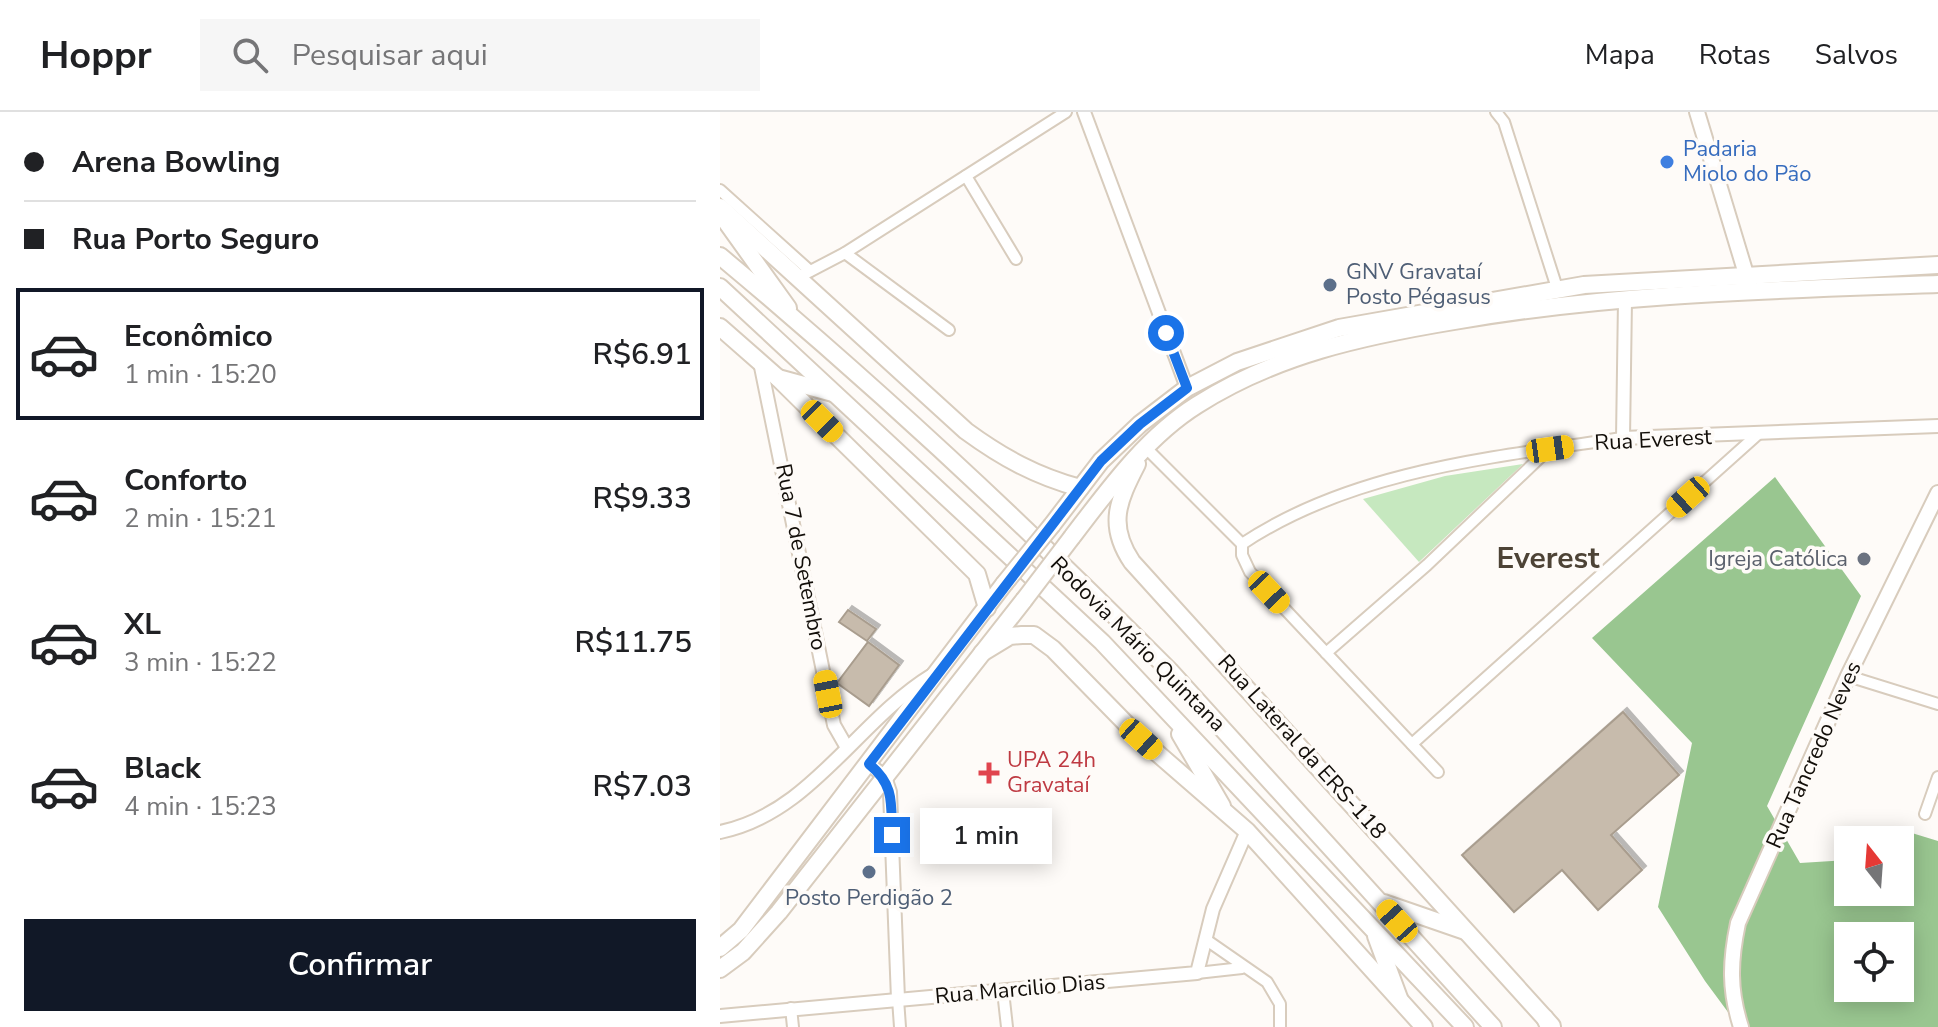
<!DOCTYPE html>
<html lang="pt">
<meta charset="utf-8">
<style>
:root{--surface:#fff;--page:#f6f6f6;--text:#202124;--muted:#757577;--line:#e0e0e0;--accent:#111827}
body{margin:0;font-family:"Nunito Sans",sans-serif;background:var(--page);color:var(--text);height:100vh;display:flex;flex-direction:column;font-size:30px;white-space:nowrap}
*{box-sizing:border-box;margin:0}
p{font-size:26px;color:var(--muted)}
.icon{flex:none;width:44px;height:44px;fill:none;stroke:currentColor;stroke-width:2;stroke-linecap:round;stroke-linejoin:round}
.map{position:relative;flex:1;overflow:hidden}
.panel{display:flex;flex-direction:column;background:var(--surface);width:720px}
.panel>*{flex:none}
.hud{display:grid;align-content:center;height:176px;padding:0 24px;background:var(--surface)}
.needle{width:52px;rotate:343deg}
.controls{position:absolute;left:1114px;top:714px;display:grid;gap:16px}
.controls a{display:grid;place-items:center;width:80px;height:80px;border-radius:0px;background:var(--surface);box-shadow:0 4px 20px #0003;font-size:40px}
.end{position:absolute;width:36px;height:36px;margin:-18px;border:10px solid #1a73e8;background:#fff;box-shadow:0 0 0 4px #fff}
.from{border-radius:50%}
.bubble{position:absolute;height:56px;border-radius:0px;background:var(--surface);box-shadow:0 4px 20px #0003;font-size:26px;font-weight:600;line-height:56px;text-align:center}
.car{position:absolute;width:24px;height:48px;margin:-24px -12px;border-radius:10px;box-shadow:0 0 6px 2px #0007;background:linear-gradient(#f5c518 24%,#345 0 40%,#f5c518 0 76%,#345 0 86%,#f5c518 0)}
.hud b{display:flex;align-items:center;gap:28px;height:76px;font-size:30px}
.hud b+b{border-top:2px solid var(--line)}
.hud i{width:20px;height:20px;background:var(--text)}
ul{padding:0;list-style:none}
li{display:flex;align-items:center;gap:24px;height:132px;margin:0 16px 12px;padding:0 8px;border:4px solid transparent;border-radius:0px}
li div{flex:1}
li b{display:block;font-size:30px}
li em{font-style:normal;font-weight:600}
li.on{border-color:var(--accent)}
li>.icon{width:72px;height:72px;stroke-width:1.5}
.cta{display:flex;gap:16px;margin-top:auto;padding:16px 24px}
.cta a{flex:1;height:92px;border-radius:0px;background:var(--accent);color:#fff;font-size:32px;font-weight:600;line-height:92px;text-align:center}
header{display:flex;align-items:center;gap:48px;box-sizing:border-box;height:112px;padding:0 40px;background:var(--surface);border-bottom:2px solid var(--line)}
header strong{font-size:38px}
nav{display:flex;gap:44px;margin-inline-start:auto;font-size:28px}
.search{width:560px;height:72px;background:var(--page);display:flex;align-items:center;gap:20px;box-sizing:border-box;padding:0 28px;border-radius:0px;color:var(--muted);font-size:30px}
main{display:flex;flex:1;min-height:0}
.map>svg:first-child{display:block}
</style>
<header>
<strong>Hoppr</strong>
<div class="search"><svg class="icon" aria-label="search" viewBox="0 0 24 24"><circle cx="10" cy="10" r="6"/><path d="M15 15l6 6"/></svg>Pesquisar aqui</div>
<nav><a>Mapa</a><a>Rotas</a><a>Salvos</a></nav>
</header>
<main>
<section class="panel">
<div class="hud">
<b><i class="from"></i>Arena Bowling</b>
<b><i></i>Rua Porto Seguro</b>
</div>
<ul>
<li class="on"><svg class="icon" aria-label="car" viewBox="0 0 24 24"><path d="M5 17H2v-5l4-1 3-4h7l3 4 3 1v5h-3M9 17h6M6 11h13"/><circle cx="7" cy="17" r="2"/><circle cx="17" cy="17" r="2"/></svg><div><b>Econômico</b><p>1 min · 15:20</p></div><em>R$6.91</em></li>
<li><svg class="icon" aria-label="car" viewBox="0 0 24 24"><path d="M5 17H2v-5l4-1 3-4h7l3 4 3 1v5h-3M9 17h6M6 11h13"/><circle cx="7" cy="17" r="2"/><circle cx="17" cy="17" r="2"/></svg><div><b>Conforto</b><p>2 min · 15:21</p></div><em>R$9.33</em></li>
<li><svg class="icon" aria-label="car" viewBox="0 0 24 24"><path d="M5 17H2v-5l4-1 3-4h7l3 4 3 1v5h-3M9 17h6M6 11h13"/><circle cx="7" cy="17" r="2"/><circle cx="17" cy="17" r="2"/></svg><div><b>XL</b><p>3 min · 15:22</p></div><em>R$11.75</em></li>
<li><svg class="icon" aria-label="car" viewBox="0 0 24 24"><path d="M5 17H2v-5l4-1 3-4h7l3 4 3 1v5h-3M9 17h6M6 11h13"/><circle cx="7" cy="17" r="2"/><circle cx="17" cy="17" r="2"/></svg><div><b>Black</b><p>4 min · 15:23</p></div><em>R$7.03</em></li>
</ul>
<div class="cta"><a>Confirmar</a></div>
</section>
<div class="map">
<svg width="1218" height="915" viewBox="0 0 1218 915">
<defs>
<filter id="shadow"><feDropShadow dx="4" dy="-4" stdDeviation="0" flood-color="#0004"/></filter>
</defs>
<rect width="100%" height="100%" fill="#fefbf8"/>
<path fill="#c6e8bf" d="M803,352L699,450L643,387L725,364Z"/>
<path fill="#99c690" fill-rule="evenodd" d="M1055,365L1141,484L1047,694L1080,751L1128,748V780H1180V728H1162L1169,714L1218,729V915H1019L985,869L938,795L972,631L872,526ZM1128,824H1180V876H1128Z"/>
<g fill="#c7bbac" stroke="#a99d8e" stroke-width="2" filter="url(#shadow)">
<path d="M128,498L156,517L147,529L119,510Z"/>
<path d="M148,530L179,553L149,594L117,571Z"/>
<path d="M903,600L959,663L891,723L922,758L878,798L842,758L794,800L742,743Z"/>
</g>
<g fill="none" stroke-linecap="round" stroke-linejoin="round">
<g stroke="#d8ccbd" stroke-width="14">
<g id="minor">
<path d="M776,0L784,10L837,176"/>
<path d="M246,64L296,147"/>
<path d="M0,78L90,159"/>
<path d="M125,141L229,218"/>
<path d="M79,165L125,141L346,0"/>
<path d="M426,336L522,432"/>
<path d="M522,432C633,358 774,345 903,326"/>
<path d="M522,432V443L530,460L718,660"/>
<path d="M606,541L707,453L829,337"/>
<path d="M1128,564L1218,592"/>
<path d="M692,632L1037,323"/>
<path d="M1205,702L1218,665"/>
<path d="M485,827L547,870L560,892V915"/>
<path d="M477,861L522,856"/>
<path d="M283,879L287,915"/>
<path d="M178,887L180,915"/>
<path d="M71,896L73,915"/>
</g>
</g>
<g stroke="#d8ccbd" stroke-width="16">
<g id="tertiary">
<path d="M364,0L467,276"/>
<path d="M905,188L903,326L1218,314"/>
<path d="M40,250L114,613L126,634"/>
<path d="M149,652L165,665L170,680L178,887"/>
<path d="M0,720C90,702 137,609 212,563"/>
<path d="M0,904L477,861L493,797L527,719"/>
</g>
</g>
<g stroke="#d8ccbd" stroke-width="18">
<g id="secondary">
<path d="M977,0L1029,172"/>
<path d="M1021,915C1009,878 1010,849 1018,811L1128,564L1218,381"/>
</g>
</g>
<g stroke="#d8ccbd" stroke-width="20">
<g id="primary">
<path d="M0,95L246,319C283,346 316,364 360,376"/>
<path d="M0,215L58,266L257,462L267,496"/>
<path d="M417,352C398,389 387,413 412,450L832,914"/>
<path d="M332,413L381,349L420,312L467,276L517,250L619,216L864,173L1218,153"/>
<path d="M352,425C388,378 426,325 477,293C555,243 643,224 734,209C894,181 1056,178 1218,172"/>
<path d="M262,541L290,524L302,523H314L333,537L421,627L527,719L704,915"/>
<path d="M0,836L21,818L284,472"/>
<path d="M0,857L23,840L59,800L304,488"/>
</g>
</g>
<g stroke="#d8ccbd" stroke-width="20">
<g id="trunk">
<path d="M0,101L68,196"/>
<path d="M0,144C156,274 307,415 450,559L773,915"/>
<path d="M0,175L382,530L745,915"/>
<path d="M58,266L113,281"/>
<path d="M460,622L502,694"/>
<path d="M664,791L745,819"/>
<path d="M656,824L679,886"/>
<path d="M825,906L829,915"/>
</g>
</g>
<use href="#minor" stroke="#fff" stroke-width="10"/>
<use href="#tertiary" stroke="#fff" stroke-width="12"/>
<use href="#secondary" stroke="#fff" stroke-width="14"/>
<use href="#primary" stroke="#fff" stroke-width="16"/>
<use href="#trunk" stroke="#fff" stroke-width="16"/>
<g stroke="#d8ccbd" stroke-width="20" stroke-linecap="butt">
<g id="primary-bridge">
<path d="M284,472L332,413"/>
<path d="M304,488L352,425"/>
</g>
</g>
<use href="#primary-bridge" stroke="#fff" stroke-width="16"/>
</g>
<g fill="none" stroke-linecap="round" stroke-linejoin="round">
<path stroke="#1a73e8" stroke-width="10" d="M172,723C171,692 175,673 149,652L381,349L420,312L467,276L446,221"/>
</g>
<circle fill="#3f7fe0" stroke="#fefbf8" stroke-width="3" cx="947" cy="50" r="8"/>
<g fill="#5c6f8a" stroke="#fefbf8" stroke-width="3">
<circle cx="610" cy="173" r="8"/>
<circle cx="149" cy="760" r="8"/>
</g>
<circle fill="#6b7280" stroke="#fefbf8" stroke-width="3" cx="1144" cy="447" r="8"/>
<path fill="#e0444e" stroke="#fefbf8" stroke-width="3" d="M265 649h8v8h8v8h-8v8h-8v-8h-8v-8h8z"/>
<g text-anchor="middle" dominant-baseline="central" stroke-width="7" stroke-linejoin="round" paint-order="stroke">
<g font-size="22" fill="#366cbe" stroke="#fefbf8" text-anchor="start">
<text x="963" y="37">Padaria<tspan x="963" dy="25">Miolo do Pão</tspan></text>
</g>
<g font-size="22" fill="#4e5e75" stroke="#fefbf8" text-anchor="start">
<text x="626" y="160">GNV Gravataí<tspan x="626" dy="25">Posto Pégasus</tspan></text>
<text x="149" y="786" text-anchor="middle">Posto Perdigão 2</text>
</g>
<g font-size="22" fill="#120e09" stroke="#fefbf8">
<text transform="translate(933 328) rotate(-3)">Rua Everest</text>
<text transform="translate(81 445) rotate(79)">Rua 7 de Setembro</text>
<text transform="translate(418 532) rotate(45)">Rodovia Mário Quintana</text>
<text transform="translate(582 635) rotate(48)">Rua Lateral da ERS-118</text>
<text transform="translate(1094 643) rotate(-66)">Rua Tancredo Neves</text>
<text transform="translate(300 877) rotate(-5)">Rua Marcilio Dias</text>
</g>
<g font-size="22" fill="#5b616d" stroke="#fefbf8" text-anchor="end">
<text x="1128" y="447">Igreja Católica</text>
</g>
<g font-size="22" fill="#be3a42" stroke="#fefbf8" text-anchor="start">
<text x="287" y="648">UPA 24h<tspan x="287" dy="25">Gravataí</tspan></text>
</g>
<g font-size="30" font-weight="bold" fill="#4d4336" stroke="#fefbf8">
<text x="828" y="446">Everest</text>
</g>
</g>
</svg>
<div class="controls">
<a><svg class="needle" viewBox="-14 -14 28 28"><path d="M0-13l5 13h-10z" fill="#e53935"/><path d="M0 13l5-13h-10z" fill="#757577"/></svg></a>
<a><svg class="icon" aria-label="locate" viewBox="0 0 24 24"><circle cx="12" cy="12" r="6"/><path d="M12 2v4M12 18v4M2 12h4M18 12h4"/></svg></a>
</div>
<i class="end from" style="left:446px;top:221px"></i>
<i class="end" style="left:172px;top:723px"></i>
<div class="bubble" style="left:200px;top:696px;width:132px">1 min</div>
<i class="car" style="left:102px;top:309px;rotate:135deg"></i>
<i class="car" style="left:830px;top:337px;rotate:82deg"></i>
<i class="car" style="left:968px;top:385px;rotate:228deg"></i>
<i class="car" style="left:549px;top:480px;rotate:137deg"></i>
<i class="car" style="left:108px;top:582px;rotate:349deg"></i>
<i class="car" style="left:421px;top:627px;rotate:132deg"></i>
<i class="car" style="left:677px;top:809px;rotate:318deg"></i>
</div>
</main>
